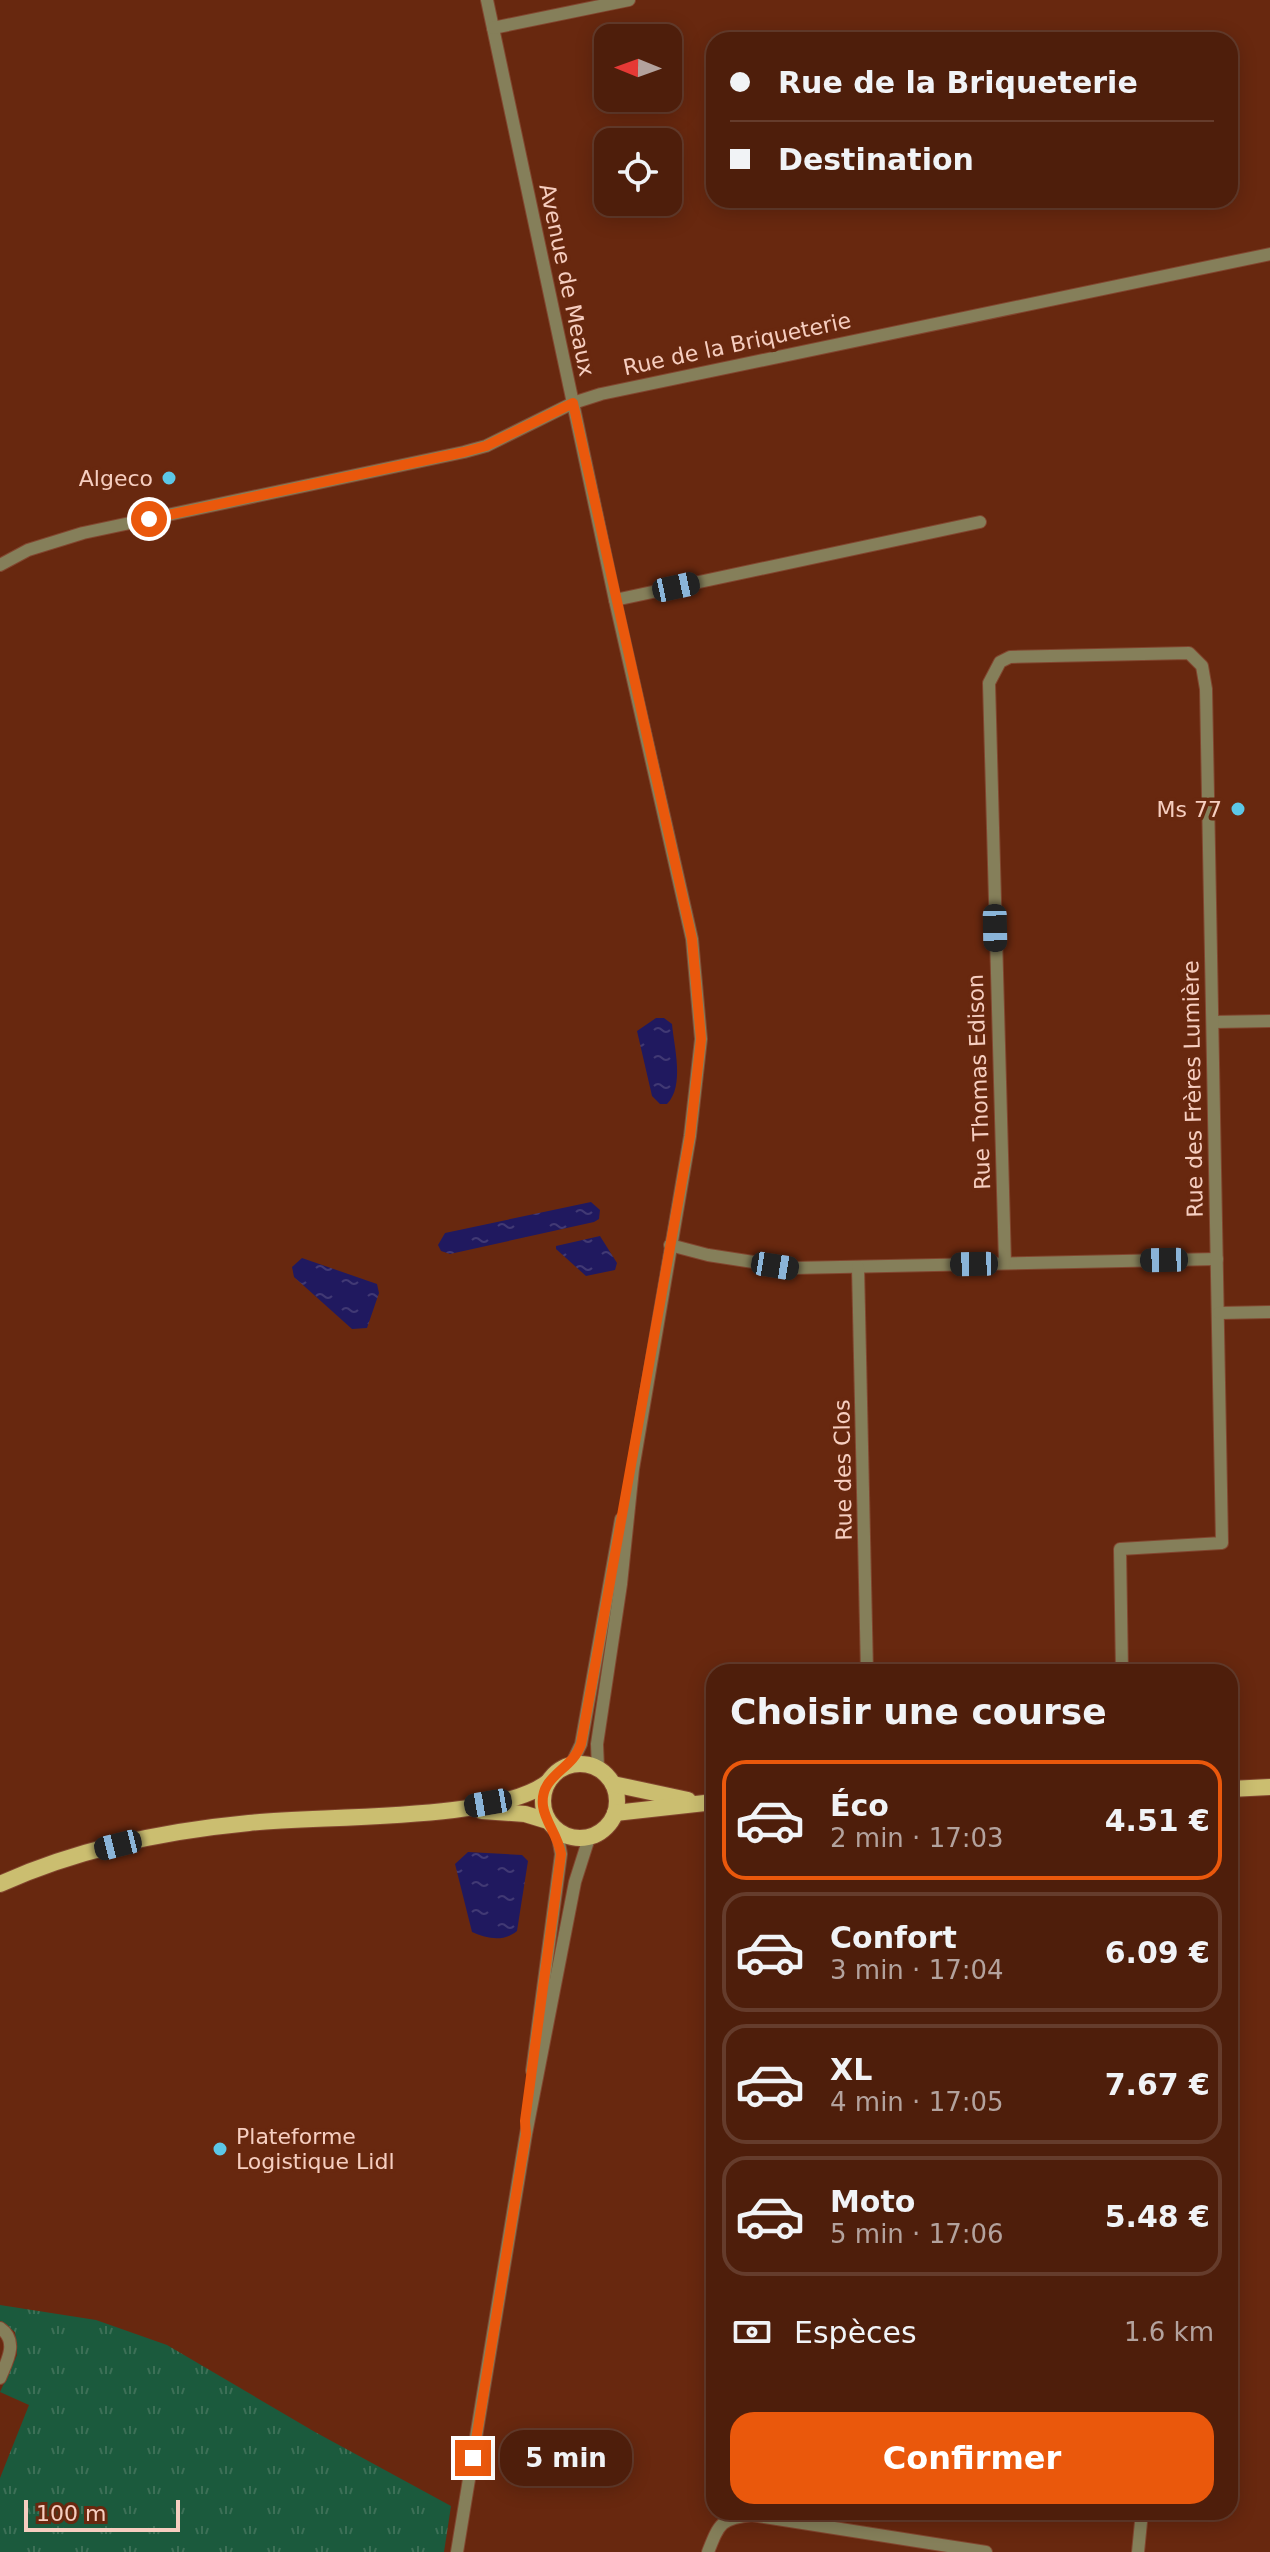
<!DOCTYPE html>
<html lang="fr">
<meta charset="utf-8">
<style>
:root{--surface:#4e1e0b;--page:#582b19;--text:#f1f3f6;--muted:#b3a29d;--line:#653c2c;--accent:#ea580c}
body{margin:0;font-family:"DejaVu Sans",sans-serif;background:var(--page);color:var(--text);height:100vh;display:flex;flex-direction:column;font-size:30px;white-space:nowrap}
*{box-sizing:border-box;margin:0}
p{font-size:26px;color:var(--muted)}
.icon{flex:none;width:44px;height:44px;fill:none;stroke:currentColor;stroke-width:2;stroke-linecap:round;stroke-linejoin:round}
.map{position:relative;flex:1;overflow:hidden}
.side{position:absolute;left:706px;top:1664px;width:532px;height:856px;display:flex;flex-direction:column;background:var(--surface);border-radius:24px;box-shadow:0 4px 20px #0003,0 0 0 2px var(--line)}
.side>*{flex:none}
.banner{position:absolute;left:706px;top:32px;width:532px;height:176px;border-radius:24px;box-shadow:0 4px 20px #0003,0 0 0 2px var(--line);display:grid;align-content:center;height:176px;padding:0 24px;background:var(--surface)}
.needle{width:52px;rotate:271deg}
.tools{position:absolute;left:594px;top:24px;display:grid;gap:16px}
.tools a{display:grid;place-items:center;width:88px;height:88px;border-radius:16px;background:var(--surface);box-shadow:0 4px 20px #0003,0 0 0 2px var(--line);font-size:40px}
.scale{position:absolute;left:24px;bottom:20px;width:156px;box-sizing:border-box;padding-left:8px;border:4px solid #f6cec0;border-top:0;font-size:22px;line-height:28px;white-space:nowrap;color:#f6cec0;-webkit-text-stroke:6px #68280f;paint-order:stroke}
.end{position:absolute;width:36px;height:36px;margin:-18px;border:10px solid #ea580c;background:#fff;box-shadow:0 0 0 4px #fff}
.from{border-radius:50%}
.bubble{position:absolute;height:56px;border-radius:24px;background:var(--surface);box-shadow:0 4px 20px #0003,0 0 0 2px var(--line);font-size:26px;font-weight:700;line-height:56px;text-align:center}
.car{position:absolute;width:24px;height:48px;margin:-24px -12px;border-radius:10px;box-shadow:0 0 6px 2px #0007;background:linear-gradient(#222 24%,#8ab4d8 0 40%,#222 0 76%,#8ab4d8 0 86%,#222 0)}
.banner b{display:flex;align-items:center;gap:28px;height:76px;font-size:30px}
.banner b+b{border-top:2px solid var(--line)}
.banner i{width:20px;height:20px;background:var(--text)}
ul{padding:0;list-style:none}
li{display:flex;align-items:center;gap:24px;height:120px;margin:0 16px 12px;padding:0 8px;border:4px solid var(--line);border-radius:24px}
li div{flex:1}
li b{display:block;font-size:30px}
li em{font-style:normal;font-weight:700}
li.on{border-color:var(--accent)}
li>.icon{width:72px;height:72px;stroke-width:1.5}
h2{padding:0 24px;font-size:36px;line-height:96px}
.pay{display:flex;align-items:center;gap:20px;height:88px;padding:0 24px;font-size:30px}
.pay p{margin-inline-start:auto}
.primary-button{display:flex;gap:16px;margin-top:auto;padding:16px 24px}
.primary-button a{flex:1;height:92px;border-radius:24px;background:var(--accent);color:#fff;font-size:32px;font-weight:700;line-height:92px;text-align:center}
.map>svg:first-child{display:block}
</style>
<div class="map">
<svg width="1270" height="2552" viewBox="0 0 1270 2552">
<defs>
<pattern id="grass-tufts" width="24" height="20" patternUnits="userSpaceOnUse" patternTransform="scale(2)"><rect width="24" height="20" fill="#1b5a3d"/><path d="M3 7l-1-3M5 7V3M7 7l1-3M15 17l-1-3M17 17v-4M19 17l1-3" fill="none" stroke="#3d7057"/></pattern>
<pattern id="water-ripples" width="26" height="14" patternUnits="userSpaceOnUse" patternTransform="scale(2)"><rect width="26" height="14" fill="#20195f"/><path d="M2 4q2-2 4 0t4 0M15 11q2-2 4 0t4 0" fill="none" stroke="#413974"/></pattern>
</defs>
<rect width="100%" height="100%" fill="#68280f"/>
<path fill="url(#grass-tufts)" d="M0,2305L96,2320L167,2345L315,2432L451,2506L444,2552H0V2478L29,2405L0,2392L17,2355L15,2332L0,2321Z"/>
<g fill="url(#water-ripples)">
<path d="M656,1018H664L672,1024C674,1047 685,1086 667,1104H660L652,1096L637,1031Z"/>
<path d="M591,1202L600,1210L599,1219L594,1222L450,1254L441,1251L438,1245L445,1233Z"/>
<path d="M600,1236L617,1263L615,1270L586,1276L556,1249V1246Z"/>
<path d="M302,1258L377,1284L379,1293L367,1328L352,1329L294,1277L292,1267Z"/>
<path d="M468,1852L522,1855L528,1861L517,1931C504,1942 487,1939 472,1932L455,1864Z"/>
</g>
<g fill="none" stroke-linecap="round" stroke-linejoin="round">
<g stroke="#82462f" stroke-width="14">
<g id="minor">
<path d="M487,0L615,600L692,939L701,1039L690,1136L633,1469L621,1584L597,1744L598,1769"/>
<path d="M493,28L629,0"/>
<path d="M0,565L28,550L83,533L464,452L486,446L573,403L601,394L1270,254"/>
<path d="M615,600L980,522"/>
<path d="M1213,1022L1270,1021"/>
<path d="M670,1245L708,1255L793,1268L1217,1259"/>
<path d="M1005,1263L989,683L1000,662L1010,657L1189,653L1202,666L1206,689L1222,1543L1120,1549L1122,1672"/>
<path d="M858,1267L867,1672"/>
<path d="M1219,1313L1270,1312"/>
<path d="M571,1765L581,1744L621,1519"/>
<path d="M532,2071L561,1854L557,1831"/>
<path d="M0,2328C19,2341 7,2361 0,2378"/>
<path d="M457,2552L526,2134L575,1882L589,1838"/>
<path d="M708,2552C719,2524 721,2518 752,2515L986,2552"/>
<path d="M1138,2552L1142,2512"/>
</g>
</g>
<g stroke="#82462f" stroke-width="18">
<g id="major">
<circle cx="580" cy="1801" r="37"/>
<path d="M613,1784L688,1800"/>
<path d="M1230,1789L1270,1787"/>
<path d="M482,1811L525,1814L548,1821"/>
<path d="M615,1813L714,1802"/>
<path d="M0,1884C77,1849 165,1831 249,1823C319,1815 498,1822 548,1782"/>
</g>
</g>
<use href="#minor" stroke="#857f5a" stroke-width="12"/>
<use href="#major" stroke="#cbbe70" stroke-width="16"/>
</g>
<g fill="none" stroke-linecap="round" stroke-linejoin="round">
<path stroke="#ea580c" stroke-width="10" d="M149,519L464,452L486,446L573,403L692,939L701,1039L690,1136L581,1744C573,1770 539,1775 543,1806C545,1822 558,1835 561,1854L525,2121L526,2134L473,2458"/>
</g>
<g fill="#5cc7e7" stroke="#68280f" stroke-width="3">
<circle cx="169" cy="478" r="8"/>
<circle cx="1238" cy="809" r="8"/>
<circle cx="220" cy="2149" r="8"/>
</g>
<g text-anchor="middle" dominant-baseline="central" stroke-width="7" stroke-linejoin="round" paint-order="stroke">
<g font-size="22" fill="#f6cec0" stroke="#68280f">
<text transform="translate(567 280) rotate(78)">Avenue de Meaux</text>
<text transform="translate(737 344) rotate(-12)">Rue de la Briqueterie</text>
<text transform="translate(979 1082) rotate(-92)">Rue Thomas Edison</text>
<text transform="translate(1193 1089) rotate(-91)">Rue des Frères Lumière</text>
<text transform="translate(843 1470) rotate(-91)">Rue des Clos</text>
</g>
<g font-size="22" fill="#f6cec0" stroke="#68280f" text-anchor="end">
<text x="153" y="478">Algeco</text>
<text x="1222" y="809">Ms 77</text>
<text x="236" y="2136" text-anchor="start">Plateforme<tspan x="236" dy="25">Logistique Lidl</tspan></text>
</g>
</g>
</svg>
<div class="tools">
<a><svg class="needle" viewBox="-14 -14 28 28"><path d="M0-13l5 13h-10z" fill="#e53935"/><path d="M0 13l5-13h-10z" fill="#b3a29d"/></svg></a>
<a><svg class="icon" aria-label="locate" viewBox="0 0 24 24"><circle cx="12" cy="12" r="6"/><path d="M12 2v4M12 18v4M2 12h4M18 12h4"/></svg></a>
</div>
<div class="scale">100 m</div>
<i class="end from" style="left:149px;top:519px"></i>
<i class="end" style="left:473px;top:2458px"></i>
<div class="bubble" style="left:500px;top:2430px;width:132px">5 min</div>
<i class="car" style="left:676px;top:587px;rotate:78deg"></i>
<i class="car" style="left:995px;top:928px;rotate:179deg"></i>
<i class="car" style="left:1164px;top:1260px;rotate:269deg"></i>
<i class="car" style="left:974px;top:1264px;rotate:269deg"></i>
<i class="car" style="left:775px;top:1266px;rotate:99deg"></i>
<i class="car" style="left:488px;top:1803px;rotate:260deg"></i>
<i class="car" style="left:118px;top:1845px;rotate:256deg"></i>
<div class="banner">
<b><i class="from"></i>Rue de la Briqueterie</b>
<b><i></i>Destination</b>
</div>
<section class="side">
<h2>Choisir une course</h2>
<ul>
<li class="on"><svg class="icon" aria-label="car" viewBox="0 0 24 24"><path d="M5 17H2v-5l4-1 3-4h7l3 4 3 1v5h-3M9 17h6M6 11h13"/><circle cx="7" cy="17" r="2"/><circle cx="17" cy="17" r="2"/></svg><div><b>Éco</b><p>2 min · 17:03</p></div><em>4.51 €</em></li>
<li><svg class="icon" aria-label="car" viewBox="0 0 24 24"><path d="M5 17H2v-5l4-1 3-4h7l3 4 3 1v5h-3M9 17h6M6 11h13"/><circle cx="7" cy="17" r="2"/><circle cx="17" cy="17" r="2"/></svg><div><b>Confort</b><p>3 min · 17:04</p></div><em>6.09 €</em></li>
<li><svg class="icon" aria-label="car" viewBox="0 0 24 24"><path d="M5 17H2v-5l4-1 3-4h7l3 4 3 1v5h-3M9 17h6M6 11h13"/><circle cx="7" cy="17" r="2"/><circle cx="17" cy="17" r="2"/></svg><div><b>XL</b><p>4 min · 17:05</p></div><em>7.67 €</em></li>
<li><svg class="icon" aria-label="car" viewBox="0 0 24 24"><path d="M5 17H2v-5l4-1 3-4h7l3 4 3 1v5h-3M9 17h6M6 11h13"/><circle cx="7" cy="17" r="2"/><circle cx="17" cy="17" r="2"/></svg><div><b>Moto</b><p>5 min · 17:06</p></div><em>5.48 €</em></li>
</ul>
<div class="pay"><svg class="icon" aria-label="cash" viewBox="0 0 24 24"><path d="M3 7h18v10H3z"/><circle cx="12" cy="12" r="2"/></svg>Espèces<p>1.6 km</p></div>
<div class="primary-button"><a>Confirmer</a></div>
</section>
</div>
